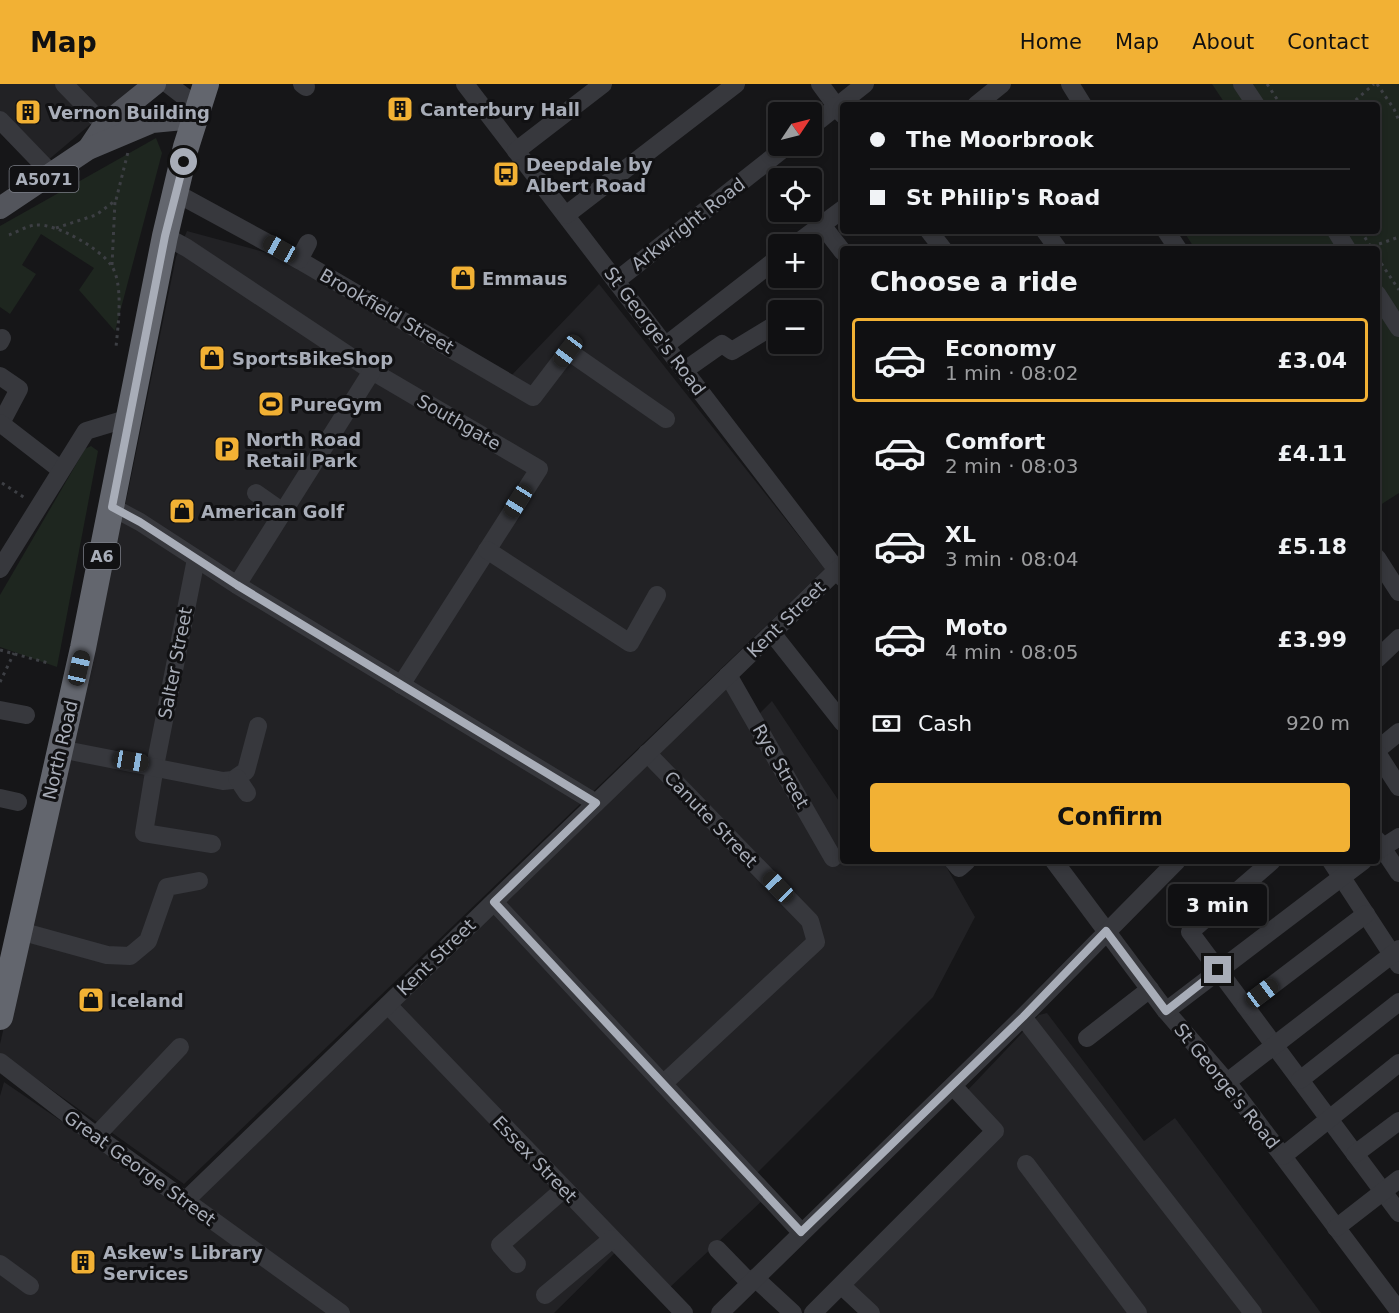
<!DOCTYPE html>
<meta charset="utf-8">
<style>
:root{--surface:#101012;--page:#1e1e20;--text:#f1f3f6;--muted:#9c9d9f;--line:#303032;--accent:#f2b134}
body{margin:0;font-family:"DejaVu Sans",sans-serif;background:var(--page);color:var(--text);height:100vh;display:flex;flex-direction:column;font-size:22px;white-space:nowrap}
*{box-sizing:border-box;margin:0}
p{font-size:20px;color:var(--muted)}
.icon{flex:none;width:33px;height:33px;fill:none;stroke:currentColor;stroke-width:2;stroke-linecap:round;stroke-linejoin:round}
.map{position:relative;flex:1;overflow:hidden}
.drawer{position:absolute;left:840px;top:162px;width:540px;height:618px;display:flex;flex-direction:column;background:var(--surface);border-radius:6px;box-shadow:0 3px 9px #0003,0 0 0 2px var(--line)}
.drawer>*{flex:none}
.top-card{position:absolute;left:840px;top:18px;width:540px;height:132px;border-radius:6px;box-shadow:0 3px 9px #0003,0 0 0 2px var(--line);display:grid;align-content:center;height:132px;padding:0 30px;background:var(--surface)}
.needle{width:39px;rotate:55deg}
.controls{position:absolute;left:768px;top:18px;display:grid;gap:12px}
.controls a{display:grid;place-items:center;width:54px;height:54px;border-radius:6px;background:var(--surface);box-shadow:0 3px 9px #0003,0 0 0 2px var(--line);font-size:30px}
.end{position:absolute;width:27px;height:27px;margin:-14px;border:8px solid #a8adb8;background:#111;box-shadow:0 0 0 3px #111}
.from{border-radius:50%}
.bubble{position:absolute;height:42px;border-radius:6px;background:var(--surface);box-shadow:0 3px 9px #0003,0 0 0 2px var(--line);font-size:20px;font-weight:700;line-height:42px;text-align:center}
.car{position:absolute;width:18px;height:36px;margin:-18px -9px;border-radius:8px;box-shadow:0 0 4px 2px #0007;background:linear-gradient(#222 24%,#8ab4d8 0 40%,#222 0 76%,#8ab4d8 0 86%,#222 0)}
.top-card b{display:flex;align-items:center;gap:21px;height:57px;font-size:22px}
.top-card b+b{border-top:2px solid var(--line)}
.top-card i{width:15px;height:15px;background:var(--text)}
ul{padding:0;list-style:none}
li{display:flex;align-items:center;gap:18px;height:84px;margin:0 12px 9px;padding:0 18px;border:3px solid transparent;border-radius:6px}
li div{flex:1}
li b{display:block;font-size:22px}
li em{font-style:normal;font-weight:700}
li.selected{border-color:var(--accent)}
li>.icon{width:54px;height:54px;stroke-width:1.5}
h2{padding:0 30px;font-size:27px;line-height:72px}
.pay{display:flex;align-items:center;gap:15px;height:66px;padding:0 30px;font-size:22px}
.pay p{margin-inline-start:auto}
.cta{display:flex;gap:12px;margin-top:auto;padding:12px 30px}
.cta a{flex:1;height:69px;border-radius:6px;background:var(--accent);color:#111;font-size:24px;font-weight:700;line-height:69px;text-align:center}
header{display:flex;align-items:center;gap:36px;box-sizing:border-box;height:84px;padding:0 30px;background:var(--accent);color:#111}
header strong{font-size:28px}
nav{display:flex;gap:33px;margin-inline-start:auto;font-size:21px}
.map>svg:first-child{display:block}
</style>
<header>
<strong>Map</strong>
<nav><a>Home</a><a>Map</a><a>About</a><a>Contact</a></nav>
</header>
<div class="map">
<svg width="1399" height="1229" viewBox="0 0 1399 1229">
<rect width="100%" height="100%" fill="#161618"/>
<g fill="#222225">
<path d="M0,0H138L47,77L0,34Z"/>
<path d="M187,147L337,188L506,297L599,200L825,485L184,1100L0,969V960L128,408L176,173Z"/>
<path d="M728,598L750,639L772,617L843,723V777H943L975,833L933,913L757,1089L765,1114L668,1205L624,1160L554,1229H0V1012L4,998L186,1122Z"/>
<path d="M1047,929L1144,1057L1175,1034L1321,1229H872L844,1202L997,1048L965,1009L1039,931Z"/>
</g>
<g fill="#1e261f">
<path d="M1212,0H1399V409L1377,423V165H1195L1186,151L1192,147H1377V21H1226Z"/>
<path d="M156,54L162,69L115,247L79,206L94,184L41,150L22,181L36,190L10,230L0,223V142Z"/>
<path d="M91,362L98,367L57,583L0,563V511L85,365Z"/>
</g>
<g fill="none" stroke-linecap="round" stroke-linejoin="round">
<g stroke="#3d3f44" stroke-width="3" stroke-dasharray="3 4.5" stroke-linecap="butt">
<path d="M1267,0L1281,21"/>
<path d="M1377,0L1394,25L1399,37"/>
<path d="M1350,21L1374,0"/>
<path d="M56,144L96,131L116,116L128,68"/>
<path d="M1361,147L1372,165"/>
<path d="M9,151C17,148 27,142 35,141C56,139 99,164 111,181C124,199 118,242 116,263"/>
<path d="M1365,165L1399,153"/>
<path d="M1377,173L1399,206"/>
<path d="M112,181L115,117"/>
<path d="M2,399L25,414"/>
<path d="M0,566L48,579"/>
<path d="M0,598L14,569"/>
</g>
<g stroke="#37383d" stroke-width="18">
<path d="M64,0L104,41"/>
<path d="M168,0L198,23"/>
<path d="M302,0L306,3"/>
<path d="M465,0L843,494"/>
<path d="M820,0L842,30"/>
<path d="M1070,0L1083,21"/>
<path d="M1242,0L1256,21"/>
<path d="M976,21L1002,0"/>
<path d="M0,36L52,90"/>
<path d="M812,42L865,0"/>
<path d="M516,67L603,0"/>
<path d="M176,109L299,176L533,313L568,267L666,335"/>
<path d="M566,131L736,0"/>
<path d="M822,141L843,168"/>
<path d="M929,147L943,165"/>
<path d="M1045,147L1058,165"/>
<path d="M1166,147L1178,165"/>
<path d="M1336,147L1347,165"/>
<path d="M165,152L187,164L372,287L539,385L401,601"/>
<path d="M796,160L843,125"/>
<path d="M299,176L308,159"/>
<path d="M616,197L787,62"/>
<path d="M1377,210L1399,244"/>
<path d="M0,258L2,254"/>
<path d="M666,261L778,174"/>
<path d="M685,286L722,260L732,267L778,239"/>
<path d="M0,292L19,305L1,339"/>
<path d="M0,339L61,386"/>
<path d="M256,409L283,428"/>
<path d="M112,423L140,438L237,501L596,719"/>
<path d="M487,466L630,559L657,511"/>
<path d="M1377,474L1399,508"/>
<path d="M196,475L155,682L144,749L212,760"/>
<path d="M0,485L86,347L129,334"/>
<path d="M237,501L372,287"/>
<path d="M772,549L843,639"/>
<path d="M1377,575L1399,554"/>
<path d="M728,591L833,774"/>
<path d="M0,626L26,631"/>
<path d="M60,665L223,697L233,696L246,687L258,642"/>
<path d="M1377,666L1399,648"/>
<path d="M647,669L810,837L816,858L663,1000"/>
<path d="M1377,669L1399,703"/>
<path d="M237,694L247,709"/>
<path d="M0,714L18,718"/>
<path d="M1377,756L1399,789"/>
<path d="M1377,767L1399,753"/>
<path d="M953,777L959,784L967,777"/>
<path d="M1054,777L1166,927L1227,998L1399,1227"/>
<path d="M1272,777L1190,848L1399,1129"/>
<path d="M1331,777L1399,881"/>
<path d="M494,818L801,1148"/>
<path d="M20,847L107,871L130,872L148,857L167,803L199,797"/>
<path d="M388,921L684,1229"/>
<path d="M1245,922L1366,830"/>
<path d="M1166,927L1363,777"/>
<path d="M1023,933L1253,1229"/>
<path d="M1087,954L1150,905"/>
<path d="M0,978L96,1052L341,1229"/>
<path d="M1300,996L1399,918"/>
<path d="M1227,998L1399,865"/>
<path d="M96,1052L180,963"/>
<path d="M1355,1070L1399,1037"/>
<path d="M1283,1072L1399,979"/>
<path d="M1026,1080L1138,1229"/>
<path d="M185,1117L843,480"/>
<path d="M1336,1144L1399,1095"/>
<path d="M717,1165L750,1199"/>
<path d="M0,1180L30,1202"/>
<path d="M517,1180L500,1161L564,1105"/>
<path d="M755,1194L793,1229"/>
<path d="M842,1202L871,1229"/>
<path d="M545,1211L612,1155"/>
<path d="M720,1229L1023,933L1177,777"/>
<path d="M813,1229L995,1047L953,1002"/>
</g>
<g stroke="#53555c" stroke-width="22">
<path d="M88,65L104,41L155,0"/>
<path d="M0,124L88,65L152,38L194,34"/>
</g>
<path stroke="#63666e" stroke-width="26" d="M0,933L83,564L165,152L186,63L206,0"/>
</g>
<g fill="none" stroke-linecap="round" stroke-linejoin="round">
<path stroke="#a8adb8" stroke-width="8" d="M184,78L165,152L112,423L140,438L237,501L596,719L494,818L801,1148L1023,933L1106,847L1166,927L1218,886"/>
</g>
<defs>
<g id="building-square" transform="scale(1.35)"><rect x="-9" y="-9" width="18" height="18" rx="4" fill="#f2b134" stroke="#111113"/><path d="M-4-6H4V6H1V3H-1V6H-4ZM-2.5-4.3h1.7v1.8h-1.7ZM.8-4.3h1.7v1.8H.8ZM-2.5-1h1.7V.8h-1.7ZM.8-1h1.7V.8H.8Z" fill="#111"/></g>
<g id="bus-square" transform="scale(1.35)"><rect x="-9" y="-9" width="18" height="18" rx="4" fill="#f2b134" stroke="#111113"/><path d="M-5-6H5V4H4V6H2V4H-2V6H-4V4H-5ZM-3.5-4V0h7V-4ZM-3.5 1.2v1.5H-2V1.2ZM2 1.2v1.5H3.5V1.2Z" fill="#111"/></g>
<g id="shop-square" transform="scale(1.35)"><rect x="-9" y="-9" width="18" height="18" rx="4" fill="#f2b134" stroke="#111113"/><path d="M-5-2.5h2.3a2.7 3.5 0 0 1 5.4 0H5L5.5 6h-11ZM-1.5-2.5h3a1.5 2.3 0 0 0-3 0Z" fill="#111"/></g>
<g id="stadium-square" transform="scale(1.35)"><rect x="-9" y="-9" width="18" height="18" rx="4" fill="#f2b134" stroke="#111113"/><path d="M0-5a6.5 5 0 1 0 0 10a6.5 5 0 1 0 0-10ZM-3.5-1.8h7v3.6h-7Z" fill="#111"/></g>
<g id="parking-square" transform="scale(1.35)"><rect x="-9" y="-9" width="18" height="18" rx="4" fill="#f2b134" stroke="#111113"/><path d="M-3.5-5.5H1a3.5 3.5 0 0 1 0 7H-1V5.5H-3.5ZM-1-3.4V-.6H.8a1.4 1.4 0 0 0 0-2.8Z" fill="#111"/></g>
</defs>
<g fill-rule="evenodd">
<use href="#building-square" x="400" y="25"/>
<use href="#building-square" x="28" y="28"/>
<use href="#bus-square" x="506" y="90"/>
<use href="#shop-square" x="463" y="194"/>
<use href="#shop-square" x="212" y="274"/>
<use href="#stadium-square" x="271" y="320"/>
<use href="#parking-square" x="227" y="365"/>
<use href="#shop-square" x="182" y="427"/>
<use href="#shop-square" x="91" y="916"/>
<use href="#building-square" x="83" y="1178"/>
</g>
<g text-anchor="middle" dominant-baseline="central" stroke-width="6" stroke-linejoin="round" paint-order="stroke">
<g fill="#111113" stroke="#7b7e86" stroke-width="1.5">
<rect x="9.5" y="82" width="69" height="26" rx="4.5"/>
<rect x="84" y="459" width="36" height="26" rx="4.5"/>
</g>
<g font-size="16" font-weight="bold" fill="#a8adb8">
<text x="44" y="95">A5071</text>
<text x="102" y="472">A6</text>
</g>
<g font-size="18" font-weight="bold" fill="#a8adb8" stroke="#111113" text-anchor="start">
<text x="420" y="25">Canterbury Hall</text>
<text x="48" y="28">Vernon Building</text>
<text x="526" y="80">Deepdale by<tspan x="526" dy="21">Albert Road</tspan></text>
<text x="482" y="194">Emmaus</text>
<text x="232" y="274">SportsBikeShop</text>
<text x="290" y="320">PureGym</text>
<text x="246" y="355">North Road<tspan x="246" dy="21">Retail Park</tspan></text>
<text x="201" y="427">American Golf</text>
<text x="110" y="916">Iceland</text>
<text x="103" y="1168">Askew's Library<tspan x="103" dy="21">Services</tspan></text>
</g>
<g font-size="18" fill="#a8adb8" stroke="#111113">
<text transform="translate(688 140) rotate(-38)">Arkwright Road</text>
<text transform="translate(387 227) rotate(30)">Brookfield Street</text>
<text transform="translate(655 247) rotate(53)">St George's Road</text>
<text transform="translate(459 338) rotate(30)">Southgate</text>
<text transform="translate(786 535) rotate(-44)">Kent Street</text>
<text transform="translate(175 579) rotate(-79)">Salter Street</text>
<text transform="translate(60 666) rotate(-77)">North Road</text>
<text transform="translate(781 682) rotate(60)">Rye Street</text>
<text transform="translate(711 735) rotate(46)">Canute Street</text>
<text transform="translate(436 873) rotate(-44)">Kent Street</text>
<text transform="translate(1227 1002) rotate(51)">St George's Road</text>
<text transform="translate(535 1075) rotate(46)">Essex Street</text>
<text transform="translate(140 1084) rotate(36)">Great George Street</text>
</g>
</g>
</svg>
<div class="controls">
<a><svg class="needle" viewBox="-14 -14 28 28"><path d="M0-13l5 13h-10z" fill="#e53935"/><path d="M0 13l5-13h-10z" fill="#9c9d9f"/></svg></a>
<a><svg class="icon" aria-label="locate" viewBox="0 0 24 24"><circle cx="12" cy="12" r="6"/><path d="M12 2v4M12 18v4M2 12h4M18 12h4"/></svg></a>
<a>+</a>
<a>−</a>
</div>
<i class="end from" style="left:184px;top:78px"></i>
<i class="end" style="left:1218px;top:886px"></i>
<div class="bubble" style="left:1168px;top:800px;width:99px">3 min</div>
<i class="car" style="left:280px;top:165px;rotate:299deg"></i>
<i class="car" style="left:568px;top:267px;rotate:217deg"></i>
<i class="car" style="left:518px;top:417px;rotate:212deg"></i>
<i class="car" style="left:79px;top:584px;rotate:13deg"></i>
<i class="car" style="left:131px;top:677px;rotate:100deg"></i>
<i class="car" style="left:778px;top:803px;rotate:316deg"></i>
<i class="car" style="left:1262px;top:909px;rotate:53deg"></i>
<div class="top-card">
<b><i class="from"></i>The Moorbrook</b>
<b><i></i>St Philip's Road</b>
</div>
<section class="drawer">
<h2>Choose a ride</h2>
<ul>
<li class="selected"><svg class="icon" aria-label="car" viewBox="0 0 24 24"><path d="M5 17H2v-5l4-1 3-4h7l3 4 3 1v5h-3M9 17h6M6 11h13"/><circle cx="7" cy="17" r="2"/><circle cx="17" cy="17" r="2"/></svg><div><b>Economy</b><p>1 min · 08:02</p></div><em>£3.04</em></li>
<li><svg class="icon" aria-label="car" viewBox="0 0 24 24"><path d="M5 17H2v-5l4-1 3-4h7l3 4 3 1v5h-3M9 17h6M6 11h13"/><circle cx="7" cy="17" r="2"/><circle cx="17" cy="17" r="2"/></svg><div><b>Comfort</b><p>2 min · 08:03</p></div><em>£4.11</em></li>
<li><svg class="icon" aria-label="car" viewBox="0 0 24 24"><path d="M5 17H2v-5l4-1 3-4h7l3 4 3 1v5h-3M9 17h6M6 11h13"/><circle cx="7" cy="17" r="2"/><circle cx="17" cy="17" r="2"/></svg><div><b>XL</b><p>3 min · 08:04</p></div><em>£5.18</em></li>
<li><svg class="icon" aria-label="car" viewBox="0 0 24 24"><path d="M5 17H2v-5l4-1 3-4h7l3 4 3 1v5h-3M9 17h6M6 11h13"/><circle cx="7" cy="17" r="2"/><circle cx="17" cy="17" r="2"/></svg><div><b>Moto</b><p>4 min · 08:05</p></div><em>£3.99</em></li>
</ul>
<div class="pay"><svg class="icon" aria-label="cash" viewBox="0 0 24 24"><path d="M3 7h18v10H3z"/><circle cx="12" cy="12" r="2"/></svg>Cash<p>920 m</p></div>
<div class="cta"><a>Confirm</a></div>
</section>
</div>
